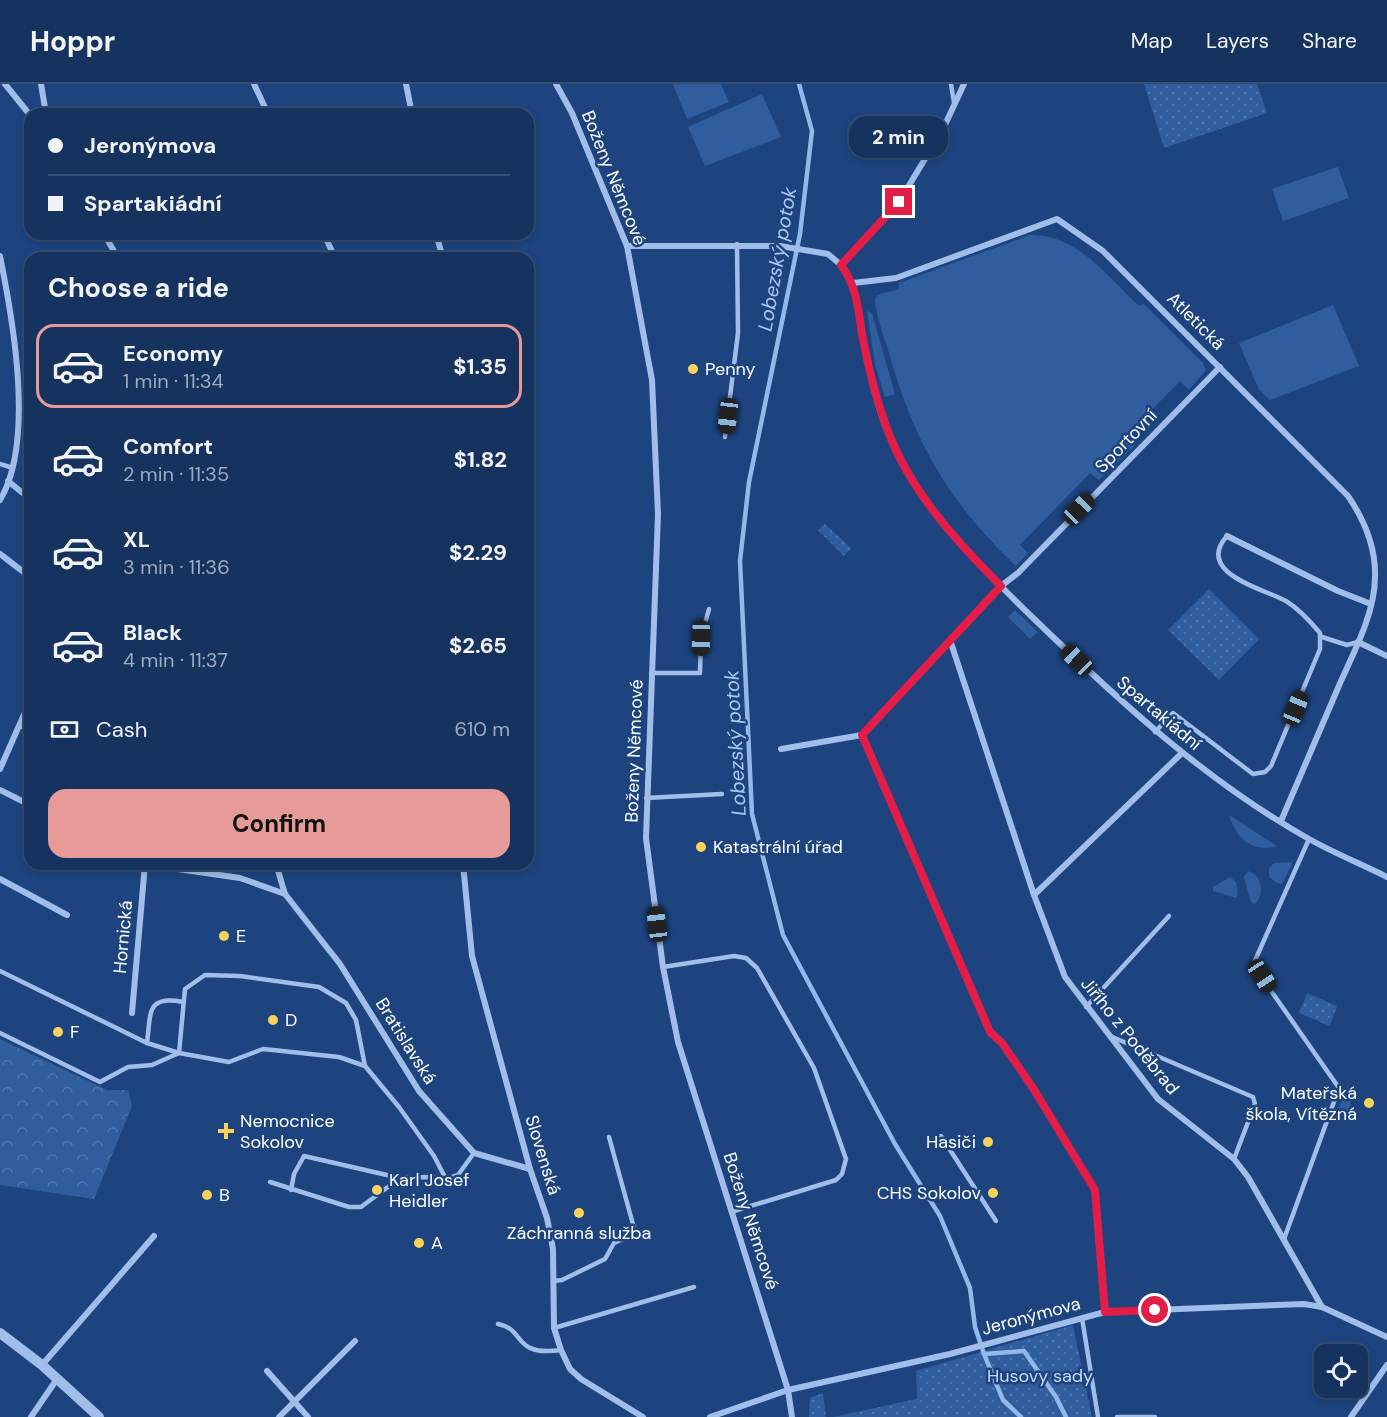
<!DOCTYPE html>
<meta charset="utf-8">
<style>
:root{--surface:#16335f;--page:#233f68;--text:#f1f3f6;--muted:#9eaabd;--line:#354e74;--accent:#e69b98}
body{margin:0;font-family:"DM Sans",sans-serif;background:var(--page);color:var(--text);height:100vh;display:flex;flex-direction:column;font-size:22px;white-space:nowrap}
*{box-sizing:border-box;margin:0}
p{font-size:20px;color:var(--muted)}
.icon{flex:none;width:33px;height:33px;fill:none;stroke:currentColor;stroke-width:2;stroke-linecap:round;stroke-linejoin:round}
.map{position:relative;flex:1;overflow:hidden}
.sheet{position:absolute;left:24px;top:168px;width:510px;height:618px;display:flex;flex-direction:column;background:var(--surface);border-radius:18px;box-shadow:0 3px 9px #0003,0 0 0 2px var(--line)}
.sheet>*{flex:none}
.guide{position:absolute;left:24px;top:24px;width:510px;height:132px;border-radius:18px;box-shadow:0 3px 9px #0003,0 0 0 2px var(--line);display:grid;align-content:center;height:132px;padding:0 24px;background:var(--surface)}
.fabs{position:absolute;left:1314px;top:1260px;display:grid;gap:12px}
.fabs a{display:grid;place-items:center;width:54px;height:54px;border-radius:12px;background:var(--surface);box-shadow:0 3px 9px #0003,0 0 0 2px var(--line);font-size:30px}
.end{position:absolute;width:27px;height:27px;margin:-14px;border:8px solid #e11d48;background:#fff;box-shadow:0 0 0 3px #fff}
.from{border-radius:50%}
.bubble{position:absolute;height:42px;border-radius:18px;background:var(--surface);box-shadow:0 3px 9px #0003,0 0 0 2px var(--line);font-size:20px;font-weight:700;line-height:42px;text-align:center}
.car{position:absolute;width:18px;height:36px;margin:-18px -9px;border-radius:8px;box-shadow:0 0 4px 2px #0007;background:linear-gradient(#222 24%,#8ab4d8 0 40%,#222 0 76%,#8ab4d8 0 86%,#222 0)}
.guide b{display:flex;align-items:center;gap:21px;height:57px;font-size:22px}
.guide b+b{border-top:2px solid var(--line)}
.guide i{width:15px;height:15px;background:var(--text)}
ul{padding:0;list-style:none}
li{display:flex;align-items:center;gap:18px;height:84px;margin:0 12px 9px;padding:0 12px;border:3px solid transparent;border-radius:18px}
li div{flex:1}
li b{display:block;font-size:22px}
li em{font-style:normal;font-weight:700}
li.on{border-color:var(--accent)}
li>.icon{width:54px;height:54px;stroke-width:1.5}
h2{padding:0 24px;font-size:27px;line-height:72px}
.pay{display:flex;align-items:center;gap:15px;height:66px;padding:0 24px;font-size:22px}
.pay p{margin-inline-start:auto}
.button{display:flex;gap:12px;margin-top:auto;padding:12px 24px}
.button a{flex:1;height:69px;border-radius:18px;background:var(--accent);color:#111;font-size:24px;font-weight:700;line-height:69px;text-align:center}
header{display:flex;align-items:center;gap:36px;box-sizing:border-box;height:84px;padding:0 30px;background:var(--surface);border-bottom:2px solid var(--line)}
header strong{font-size:28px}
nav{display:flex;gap:33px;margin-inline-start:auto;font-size:21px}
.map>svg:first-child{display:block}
</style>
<header>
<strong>Hoppr</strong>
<nav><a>Map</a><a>Layers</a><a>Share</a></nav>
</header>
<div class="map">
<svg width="1387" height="1333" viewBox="0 0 1387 1333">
<defs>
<pattern id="forest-crowns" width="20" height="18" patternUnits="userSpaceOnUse" patternTransform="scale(1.5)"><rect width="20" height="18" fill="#2f5d9d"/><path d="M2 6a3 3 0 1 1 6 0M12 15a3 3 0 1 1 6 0" fill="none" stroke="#4e75ac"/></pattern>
<pattern id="park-dots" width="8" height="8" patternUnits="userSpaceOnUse" patternTransform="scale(1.5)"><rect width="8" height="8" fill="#2f5d9d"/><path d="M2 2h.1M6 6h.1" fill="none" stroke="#4e75ac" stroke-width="1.8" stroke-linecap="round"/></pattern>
</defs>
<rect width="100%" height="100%" fill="#1d447f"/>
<g fill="#2f5d9d">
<path d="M673,0H721L729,18L687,35Z"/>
<path d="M762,10L781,53L705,82L688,43Z"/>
<path d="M1338,83L1349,114L1283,137L1272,105Z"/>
<path d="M1030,151C1076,149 1108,193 1139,222L1144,220L1203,279L1206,286L1189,306L1180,297L1125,353L1134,362L1099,396L1090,389L1020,461L1028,469L1016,482C948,417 914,358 889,269C884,252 876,233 875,215L877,211L899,205V199Z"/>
<path d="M1333,221L1359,282L1270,316L1259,306L1239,259Z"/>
<path d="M867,227L872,229L895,310L885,313L875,281Z"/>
<path d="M1015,526L1038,548L1030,555L1008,533Z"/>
<path d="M1229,731L1277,762C1253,769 1236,755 1229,731Z"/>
<path d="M1293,778L1282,800L1277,799L1269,793V784L1274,779Z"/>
<path d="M1248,787L1256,791C1263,801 1263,812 1254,821L1250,816L1244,793Z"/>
<path d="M1230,793L1236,798L1238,810L1236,814L1213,807V803Z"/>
<path d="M1348,1001L1353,1037L1336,1032Z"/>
</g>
<path fill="url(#forest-crowns)" d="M0,955L107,1006H128L132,1022L94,1115L0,1101Z"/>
<g fill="url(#park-dots)">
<path d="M1144,0H1257L1267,29L1164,64Z"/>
<path d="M825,440L851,464L844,472L818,446Z"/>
<path d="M1209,505L1259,555L1219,596L1168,546Z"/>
<path d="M1307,909L1337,922L1330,942L1299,929Z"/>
<path d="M1073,1241L1092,1333H833L917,1315L916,1287Z"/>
<path d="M823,1309L826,1333H809L810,1314Z"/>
</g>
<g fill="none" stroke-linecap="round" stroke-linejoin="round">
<g stroke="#93b8eb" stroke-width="4.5">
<path d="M799,0L812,47L800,150L749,398L740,477L752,730L783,851L895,1060L940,1132L970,1204L975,1243L984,1270L1003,1316L1021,1333"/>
<path d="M984,1270L1024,1267L1056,1313L1066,1333"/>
</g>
<g stroke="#a0bee9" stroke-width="4.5">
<path d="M951,0L954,19"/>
<path d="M725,353L738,249L737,160"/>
<path d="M0,380L13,384"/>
<path d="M1322,553L1347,561L1358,558"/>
<path d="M651,589H700L701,554L709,525"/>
<path d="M1155,648L1173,629L1253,690L1265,688L1271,682L1320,565V549C1310,537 1299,525 1286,517C1264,505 1194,489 1227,452"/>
<path d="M646,714L722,710"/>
<path d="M663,883L734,872L746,874L757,884L814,984L846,1075L842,1090L836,1096L731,1128"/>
<path d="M0,887L147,959L179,969L229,978L263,965L339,973L365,982L399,1023L434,1072L446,1095"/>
<path d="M1086,923L1169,832"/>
<path d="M0,949L100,998L128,983L152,981L179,969L185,905L205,891L240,892L319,903L346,919L356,936L365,982"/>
<path d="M1110,952L1253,1013L1255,1020L1234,1075"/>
<path d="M147,959C151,929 146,911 183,918"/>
<path d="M941,1052L996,1137"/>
<path d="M270,1098L349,1123H361L400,1094"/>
<path d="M291,1106L294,1090L304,1072L400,1094L428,1093L446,1095L458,1091L474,1069"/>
<path d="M1284,1155L1339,1004L1253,881L1309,755"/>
<path d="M554,1197L562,1196L605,1175L614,1159L630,1152L634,1144L609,1053"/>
<path d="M1082,1234L1098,1333"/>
<path d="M498,1240C526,1245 512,1273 561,1266"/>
<path d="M554,1244L694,1203"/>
<path d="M1117,1333H1155"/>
</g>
<g stroke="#a0bee9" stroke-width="6">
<path d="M5,0L30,31"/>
<path d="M41,0L46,30"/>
<path d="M254,0L268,30"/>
<path d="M406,0L412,30"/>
<path d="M556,0L572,29L627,162L652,296L658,430L646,754L663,883L678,958L788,1306L792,1333"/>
<path d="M104,150L118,174"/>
<path d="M324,150L335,174"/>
<path d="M436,150L443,174"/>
<path d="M627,162H780L828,170L841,181L899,118L943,45L964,0"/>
<path d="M0,172C13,236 35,358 0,416"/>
<path d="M841,181C857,202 858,223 862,249C869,286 877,328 894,362C925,429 978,480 1030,531C1116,614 1204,696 1309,755C1334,769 1361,780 1387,793"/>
<path d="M853,199L896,194L1057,135L1103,167L1348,412C1365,437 1376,463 1375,493C1375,528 1355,566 1341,597C1321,644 1301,690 1281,737"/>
<path d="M8,397L30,415"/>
<path d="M1227,452L1338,507L1371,520"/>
<path d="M0,470L30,493"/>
<path d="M950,556L1034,811L1065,893L1158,1015L1234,1075L1248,1093L1322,1223"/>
<path d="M1358,558L1387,572"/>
<path d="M20,641L30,646"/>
<path d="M862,651L990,948L1002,959L1033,1004L1095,1106L1105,1228"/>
<path d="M781,665L862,651L1001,502L1018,489L1220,283"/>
<path d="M0,685L30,617"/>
<path d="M0,706L30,721"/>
<path d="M161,780L171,784L240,794L285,810"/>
<path d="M276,780L285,810L340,880L419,1007L474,1069L530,1085"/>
<path d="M463,780L472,872L530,1085L547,1134L553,1165L554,1244L561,1266L570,1285L581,1295L643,1333"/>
<path d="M0,795L67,831"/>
<path d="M1034,811L1182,669"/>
<path d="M132,929L145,780"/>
<path d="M42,1281L154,1152"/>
<path d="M267,1287L308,1333"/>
<path d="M31,1333L57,1295"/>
<path d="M279,1333L355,1257"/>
<path d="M710,1333L788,1306L950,1270L1105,1228L1304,1220L1322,1223L1387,1253"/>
<path d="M1351,1333L1387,1281"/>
</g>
<path stroke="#a0bee9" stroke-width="10" d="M0,1249L42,1281L99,1333"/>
</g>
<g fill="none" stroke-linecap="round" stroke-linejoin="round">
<path stroke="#e11d48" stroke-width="8" d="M899,118L841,181C857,203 858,224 862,250C867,276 873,304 882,330C903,399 951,452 1001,502L862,651L990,948L1002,959L1033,1004L1095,1106L1105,1228L1155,1226"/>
</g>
<g fill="#f9d25e" stroke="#1d447f" stroke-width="2">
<circle cx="693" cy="285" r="6"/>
<circle cx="701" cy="763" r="6"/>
<circle cx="224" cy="852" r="6"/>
<circle cx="273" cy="936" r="6"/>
<circle cx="58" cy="948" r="6"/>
<circle cx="1369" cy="1019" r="6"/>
<path d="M223 1038h6v6h6v6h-6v6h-6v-6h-6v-6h6z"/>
<circle cx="988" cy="1058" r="6"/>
<circle cx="377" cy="1106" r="6"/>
<circle cx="993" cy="1109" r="6"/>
<circle cx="207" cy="1111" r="6"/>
<circle cx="579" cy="1129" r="6"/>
<circle cx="419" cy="1159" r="6"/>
</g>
<g text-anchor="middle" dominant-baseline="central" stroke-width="5" stroke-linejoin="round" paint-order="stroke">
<g font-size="18" fill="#fff" stroke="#1d447f">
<text transform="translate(614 94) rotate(68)">Boženy Němcové</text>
<text transform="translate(1196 237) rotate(45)">Atletická</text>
<text transform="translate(1126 357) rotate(-46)">Sportovní</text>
<text transform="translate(1159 629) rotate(40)">Spartakiádní</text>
<text transform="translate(634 667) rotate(-88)">Boženy Němcové</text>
<text transform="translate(123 853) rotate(-85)">Hornická</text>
<text transform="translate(1130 952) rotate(51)">Jiřího z Poděbrad</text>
<text transform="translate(406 957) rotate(58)">Bratislavská</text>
<text transform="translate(543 1071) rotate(73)">Slovenská</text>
<text transform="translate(751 1137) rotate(72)">Boženy Němcové</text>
<text transform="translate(1031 1232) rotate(-15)">Jeronýmova</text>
</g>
<g font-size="18" fill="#fff" stroke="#1d447f" text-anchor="start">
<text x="705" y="285">Penny</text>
<text x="713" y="763">Katastrální úřad</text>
<text x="236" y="852">E</text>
<text x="285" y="936">D</text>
<text x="70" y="948">F</text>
<text x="1357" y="1009" text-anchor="end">Mateřská<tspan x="1357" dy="21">škola, Vítězná</tspan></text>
<text x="240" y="1037">Nemocnice<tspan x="240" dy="21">Sokolov</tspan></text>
<text x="976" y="1058" text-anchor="end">Hasiči</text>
<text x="389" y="1096">Karl Josef<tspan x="389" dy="21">Heidler</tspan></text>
<text x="981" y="1109" text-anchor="end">CHS Sokolov</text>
<text x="219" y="1111">B</text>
<text x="579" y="1149" text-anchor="middle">Záchranná služba</text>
<text x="431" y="1159">A</text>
</g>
<g font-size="18" fill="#c4d9f7" stroke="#1d447f">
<text x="1040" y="1292">Husovy sady</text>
</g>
<g font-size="20" font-style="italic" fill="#abc8f0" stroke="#1d447f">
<text transform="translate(777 175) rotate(-80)">Lobezský potok</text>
<text transform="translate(735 659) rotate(-93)">Lobezský potok</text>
</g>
</g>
</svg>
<div class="fabs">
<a><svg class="icon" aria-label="locate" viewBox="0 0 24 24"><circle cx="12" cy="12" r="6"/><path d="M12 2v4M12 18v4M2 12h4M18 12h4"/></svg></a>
</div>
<i class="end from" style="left:1155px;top:1226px"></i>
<i class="end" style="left:899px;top:118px"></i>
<div class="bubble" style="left:849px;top:32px;width:99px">2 min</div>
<i class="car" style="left:728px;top:332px;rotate:187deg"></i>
<i class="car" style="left:1079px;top:425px;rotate:44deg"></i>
<i class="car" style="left:701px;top:554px;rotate:181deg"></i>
<i class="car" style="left:1077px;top:576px;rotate:314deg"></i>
<i class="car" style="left:1296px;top:624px;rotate:22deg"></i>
<i class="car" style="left:657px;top:840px;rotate:353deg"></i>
<i class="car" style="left:1262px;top:892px;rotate:147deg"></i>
<div class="guide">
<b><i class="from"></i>Jeronýmova</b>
<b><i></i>Spartakiádní</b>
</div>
<section class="sheet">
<h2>Choose a ride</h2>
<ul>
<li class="on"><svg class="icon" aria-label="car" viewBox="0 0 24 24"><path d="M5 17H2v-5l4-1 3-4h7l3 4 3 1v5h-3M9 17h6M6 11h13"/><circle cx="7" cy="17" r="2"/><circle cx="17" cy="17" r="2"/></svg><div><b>Economy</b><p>1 min · 11:34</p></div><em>$1.35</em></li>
<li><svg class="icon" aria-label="car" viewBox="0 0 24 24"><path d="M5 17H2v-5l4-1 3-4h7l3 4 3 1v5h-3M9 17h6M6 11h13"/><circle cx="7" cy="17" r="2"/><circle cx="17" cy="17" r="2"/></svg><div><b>Comfort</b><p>2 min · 11:35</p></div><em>$1.82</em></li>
<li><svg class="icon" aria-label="car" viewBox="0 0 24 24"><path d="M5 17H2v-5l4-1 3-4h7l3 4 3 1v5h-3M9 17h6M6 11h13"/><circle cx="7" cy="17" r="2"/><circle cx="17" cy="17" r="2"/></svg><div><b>XL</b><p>3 min · 11:36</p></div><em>$2.29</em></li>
<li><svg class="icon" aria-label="car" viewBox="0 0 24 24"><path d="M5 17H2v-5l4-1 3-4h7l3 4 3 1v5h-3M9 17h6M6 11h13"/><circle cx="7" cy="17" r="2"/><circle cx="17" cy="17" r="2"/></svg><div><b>Black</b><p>4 min · 11:37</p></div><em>$2.65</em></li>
</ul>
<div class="pay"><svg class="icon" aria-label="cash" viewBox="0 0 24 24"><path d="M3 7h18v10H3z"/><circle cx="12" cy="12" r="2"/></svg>Cash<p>610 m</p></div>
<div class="button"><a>Confirm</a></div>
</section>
</div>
